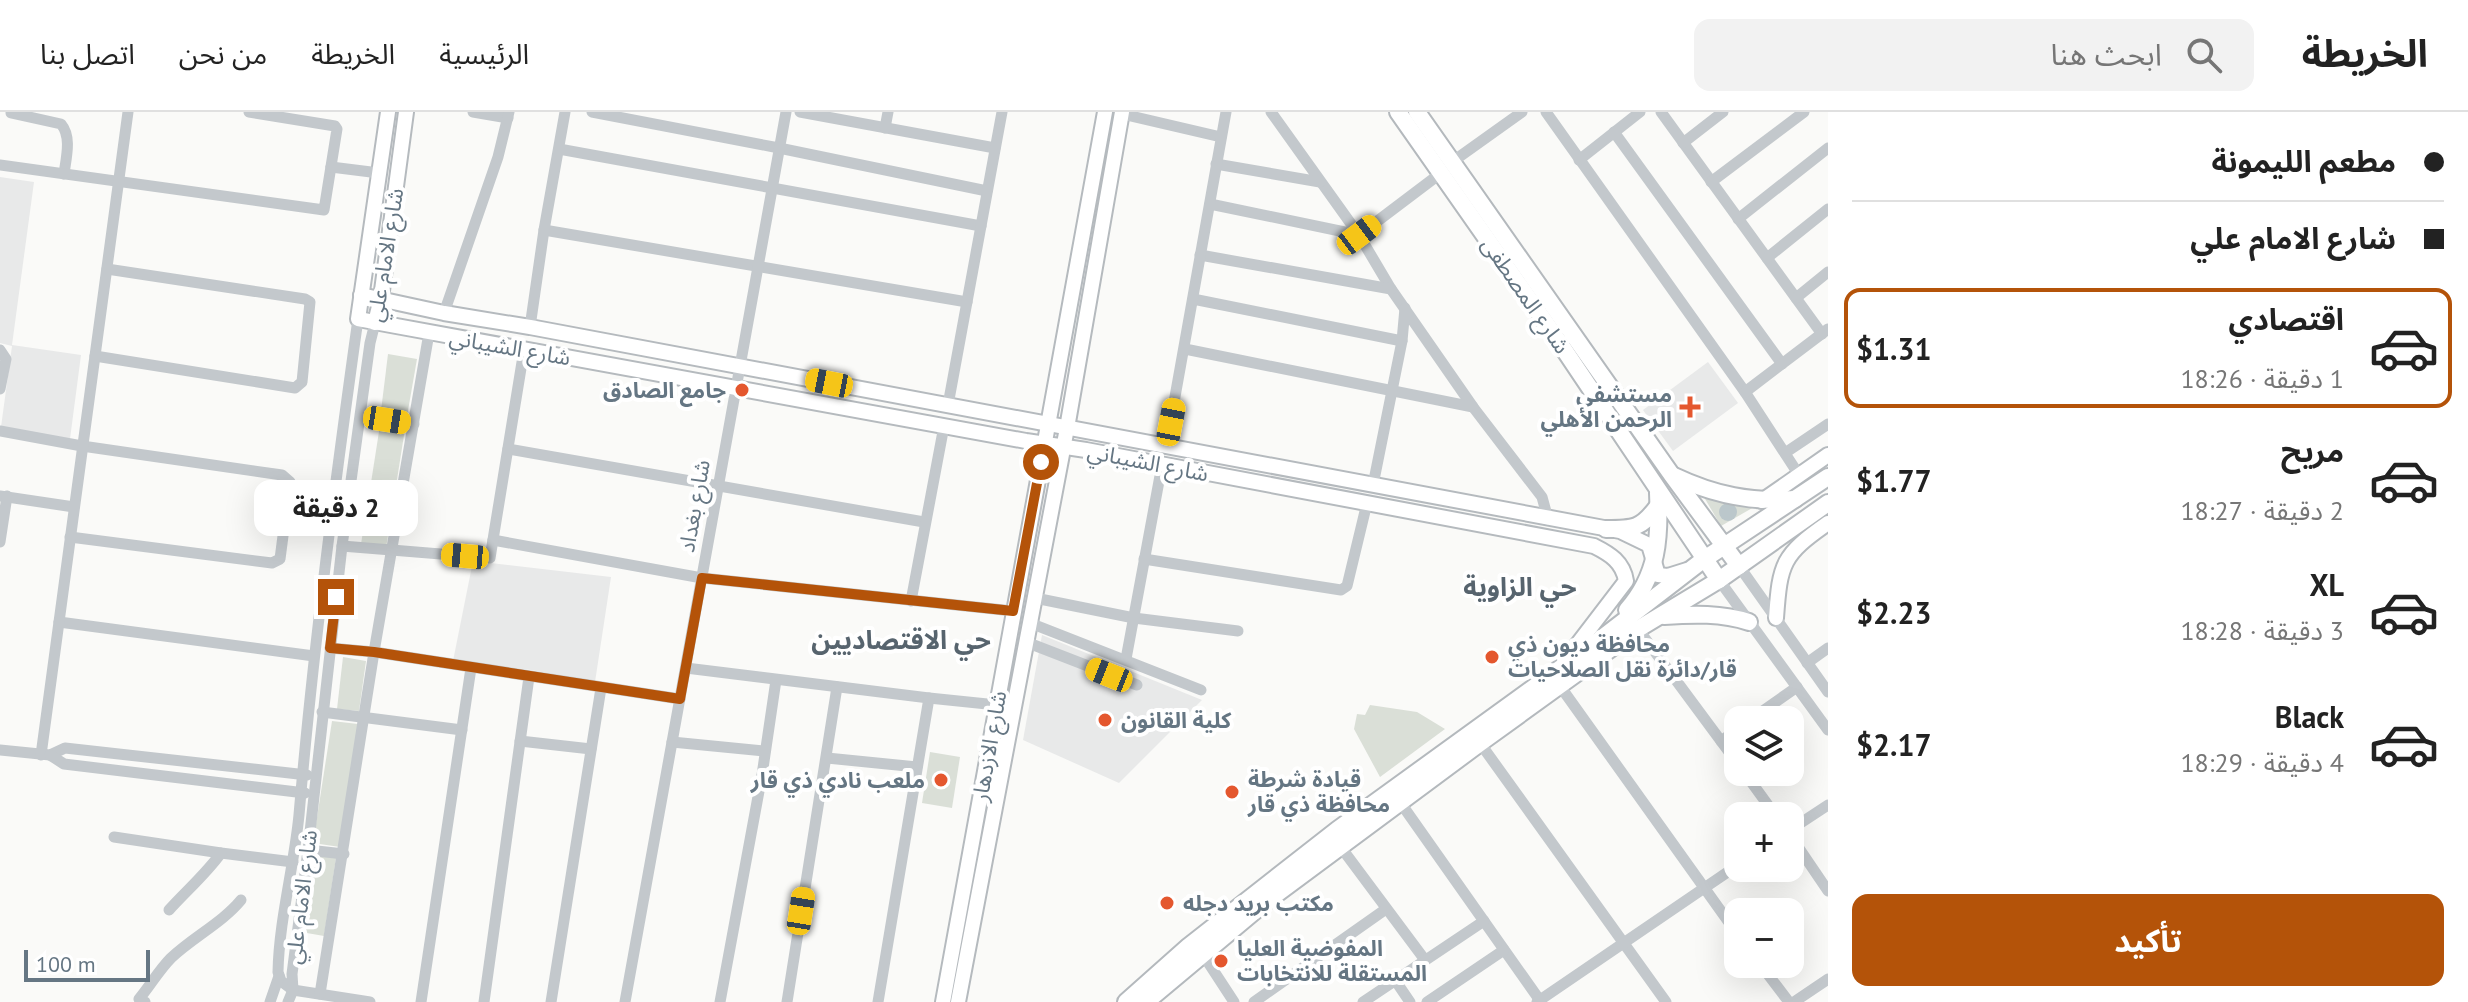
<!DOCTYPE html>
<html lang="ar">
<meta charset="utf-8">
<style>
:root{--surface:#fff;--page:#f2f2f2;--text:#222;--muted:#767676;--line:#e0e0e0;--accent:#b45309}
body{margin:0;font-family:"PT Sans","Noto Sans Arabic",sans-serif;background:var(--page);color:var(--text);direction:rtl;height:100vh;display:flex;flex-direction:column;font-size:30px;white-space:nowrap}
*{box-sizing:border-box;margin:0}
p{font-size:26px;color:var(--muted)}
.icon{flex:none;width:44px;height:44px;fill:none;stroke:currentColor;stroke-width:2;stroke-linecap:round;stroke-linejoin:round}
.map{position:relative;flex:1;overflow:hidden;direction:ltr}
.drawer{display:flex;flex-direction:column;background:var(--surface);width:640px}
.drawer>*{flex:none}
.hud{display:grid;align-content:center;height:176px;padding:0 24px;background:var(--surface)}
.buttons{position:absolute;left:1724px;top:594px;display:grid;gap:16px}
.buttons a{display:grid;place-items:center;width:80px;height:80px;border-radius:16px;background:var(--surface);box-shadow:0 8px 32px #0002;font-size:40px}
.scale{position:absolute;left:24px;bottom:20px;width:126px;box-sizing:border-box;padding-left:8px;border:4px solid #657683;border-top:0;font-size:22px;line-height:28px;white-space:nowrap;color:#657683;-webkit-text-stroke:6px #fff;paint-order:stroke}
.end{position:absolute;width:36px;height:36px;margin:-18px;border:10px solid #b45309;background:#fff;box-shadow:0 0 0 4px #fff}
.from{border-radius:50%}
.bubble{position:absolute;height:56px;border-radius:16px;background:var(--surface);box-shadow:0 8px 32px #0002;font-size:26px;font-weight:700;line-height:56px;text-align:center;direction:rtl}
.car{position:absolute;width:24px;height:48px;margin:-24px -12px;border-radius:10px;box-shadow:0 0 6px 2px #0007;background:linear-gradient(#f5c518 24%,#345 0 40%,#f5c518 0 76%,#345 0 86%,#f5c518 0)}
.hud b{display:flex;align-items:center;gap:28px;height:76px;font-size:30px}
.hud b+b{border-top:2px solid var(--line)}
.hud i{width:20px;height:20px;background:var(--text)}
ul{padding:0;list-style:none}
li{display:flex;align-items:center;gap:24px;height:120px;margin:0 16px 12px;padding:0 8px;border:4px solid transparent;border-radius:16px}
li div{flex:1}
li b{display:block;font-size:30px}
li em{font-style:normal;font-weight:700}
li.on{border-color:var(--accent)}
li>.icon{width:72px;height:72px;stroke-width:1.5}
.action{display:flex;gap:16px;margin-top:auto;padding:16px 24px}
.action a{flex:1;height:92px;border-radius:16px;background:var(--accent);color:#fff;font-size:32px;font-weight:700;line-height:92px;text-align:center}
header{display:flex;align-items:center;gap:48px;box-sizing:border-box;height:112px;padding:0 40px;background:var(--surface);border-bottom:2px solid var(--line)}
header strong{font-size:38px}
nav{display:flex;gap:44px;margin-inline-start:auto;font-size:28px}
.search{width:560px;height:72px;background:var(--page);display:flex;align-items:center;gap:20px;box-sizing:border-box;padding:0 28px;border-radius:16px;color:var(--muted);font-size:30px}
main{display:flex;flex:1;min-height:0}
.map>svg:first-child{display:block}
</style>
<header>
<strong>الخريطة</strong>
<div class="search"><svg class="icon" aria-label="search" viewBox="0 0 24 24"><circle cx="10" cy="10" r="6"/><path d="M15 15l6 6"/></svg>ابحث هنا</div>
<nav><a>الرئيسية</a><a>الخريطة</a><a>من نحن</a><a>اتصل بنا</a></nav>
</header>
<main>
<section class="drawer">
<div class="hud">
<b><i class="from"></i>مطعم الليمونة</b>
<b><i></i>شارع الامام علي</b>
</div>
<ul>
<li class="on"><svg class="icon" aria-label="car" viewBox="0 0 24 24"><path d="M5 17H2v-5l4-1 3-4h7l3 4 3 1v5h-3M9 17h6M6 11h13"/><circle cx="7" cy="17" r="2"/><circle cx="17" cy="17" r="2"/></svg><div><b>اقتصادي</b><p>1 دقيقة · 18:26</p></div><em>$1.31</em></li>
<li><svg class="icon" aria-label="car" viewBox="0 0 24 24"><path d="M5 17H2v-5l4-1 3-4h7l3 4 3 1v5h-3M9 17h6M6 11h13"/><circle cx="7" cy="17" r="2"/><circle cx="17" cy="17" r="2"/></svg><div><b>مريح</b><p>2 دقيقة · 18:27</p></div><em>$1.77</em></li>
<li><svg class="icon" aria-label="car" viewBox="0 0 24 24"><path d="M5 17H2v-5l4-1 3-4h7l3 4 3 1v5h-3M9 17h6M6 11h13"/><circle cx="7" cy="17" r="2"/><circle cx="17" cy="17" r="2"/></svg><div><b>XL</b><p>3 دقيقة · 18:28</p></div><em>$2.23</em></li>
<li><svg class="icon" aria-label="car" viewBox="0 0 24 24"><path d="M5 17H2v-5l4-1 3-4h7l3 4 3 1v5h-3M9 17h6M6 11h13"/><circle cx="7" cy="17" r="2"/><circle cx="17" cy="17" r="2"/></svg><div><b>Black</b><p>4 دقيقة · 18:29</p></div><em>$2.17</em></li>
</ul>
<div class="action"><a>تأكيد</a></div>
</section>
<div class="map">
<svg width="1828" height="890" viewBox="0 0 1828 890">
<rect width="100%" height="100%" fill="#fafaf8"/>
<g fill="#e8e9e9">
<path d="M0,65L34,70L12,233L81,243L70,327L1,315L12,234L0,231Z"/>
<path d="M1708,250L1738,291L1673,339L1643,298Z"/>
<path d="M473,449L611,465L595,570L531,558L453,549Z"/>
<path d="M1042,523L1202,588L1119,671L1023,628Z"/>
</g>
<g fill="#dadfd7">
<path d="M388,242L417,247L406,310L380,307Z"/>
<path d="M380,313L405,317L395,380L370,377Z"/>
<path d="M1701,380L1754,395L1721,414Z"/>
<path d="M369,382L394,386L386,436L361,432Z"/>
<path d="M343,545L366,549L359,599L337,597Z"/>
<path d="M1370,593L1417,600L1445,617L1380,665L1354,617L1357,602L1365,603Z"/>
<path d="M332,609L358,612L340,735L313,731Z"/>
<path d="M930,640L960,645L952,696L922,691Z"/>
<path d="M313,743L336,746L324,824L301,820Z"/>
</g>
<circle fill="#bbc7cb" cx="1728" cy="400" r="9"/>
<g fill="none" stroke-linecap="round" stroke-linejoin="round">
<g stroke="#b5babe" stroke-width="18">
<g id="major">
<path d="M388,0L358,207L1026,329L1086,338L1594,434C1610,442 1623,450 1626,469L1564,550"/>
<path d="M361,183L444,201L530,215L1620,419L1649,433L1658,463L1668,464L1687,458"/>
<path d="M375,211L381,186L406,0"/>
<path d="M1762,389L1828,343"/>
<path d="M1776,506C1780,451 1782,443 1828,411"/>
<path d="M943,890L1105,0"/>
<path d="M958,890L1067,316L1122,0"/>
</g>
</g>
<g stroke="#b4b9bd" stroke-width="20">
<g id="highway">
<path d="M1398,0L1555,224L1719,468"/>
<path d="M1417,0L1671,362L1739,454"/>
<path d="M1674,364C1714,383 1752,391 1795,387"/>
<path d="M1606,417C1634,417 1641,417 1658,394"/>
<path d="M1627,498C1658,463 1660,426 1658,381"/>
<path d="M1664,504C1693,502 1722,501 1749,510"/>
<path d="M1126,890L1189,834L1337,718L1598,529L1703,448L1828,365"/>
<path d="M1146,890L1263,792L1480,631L1638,517L1719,468L1828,391"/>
</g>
</g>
<g stroke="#c3c8cc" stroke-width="11">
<path d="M473,0L508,6"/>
<path d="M592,0L779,36L987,79"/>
<path d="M800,0L995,36"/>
<path d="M1271,0L1359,123L1391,177L1473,295L1542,385L1548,407"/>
<path d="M1546,0L1745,280L1799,363"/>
<path d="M1661,0L1822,222"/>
<path d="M11,1L61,12C72,25 66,46 64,62"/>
<path d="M1122,2L1221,25"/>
<path d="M885,16L888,0"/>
<path d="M1614,20L1782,252"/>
<path d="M1683,31L1723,0"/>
<path d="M559,37L981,114"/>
<path d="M1579,48L1640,0"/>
<path d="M1452,50L1522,0"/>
<path d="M1216,52L1320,70"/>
<path d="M0,53L324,98L337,17L335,14L249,0"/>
<path d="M331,55L379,61"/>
<path d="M1711,70L1804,0"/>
<path d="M1210,92L1359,123L1441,61"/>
<path d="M1738,107L1828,36"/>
<path d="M544,118L967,190"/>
<path d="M1200,143L1391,177"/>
<path d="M1767,146L1828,97"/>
<path d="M1796,186L1828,160"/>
<path d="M1193,187L1402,229"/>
<path d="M444,201L498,45L509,0"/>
<path d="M358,207C335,372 313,537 299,703C294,755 279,808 278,860L281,869L293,878L370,890"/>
<path d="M530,215L544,118L565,0"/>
<path d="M1185,237L1473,295"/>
<path d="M0,238L6,247L0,277"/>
<path d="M95,244L295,276L302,270L310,190L305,187L107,157"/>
<path d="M1745,280L1828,217"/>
<path d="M948,293L1002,0"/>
<path d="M361,304L414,312"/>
<path d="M0,319L82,334L282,363L290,370L280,447L272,451L70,425"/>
<path d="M1166,335L1226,0"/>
<path d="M508,337L924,410"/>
<path d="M1785,341L1828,312"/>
<path d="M1373,373L1402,229L1405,196"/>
<path d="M0,384L74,395"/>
<path d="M284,413L329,418"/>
<path d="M493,428L702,466L1013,499"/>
<path d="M0,430L7,384"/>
<path d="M342,434L490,446L524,238"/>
<path d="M1144,447L1341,478L1347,474L1367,391"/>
<path d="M1739,454L1828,580"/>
<path d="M1719,468L1828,618"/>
<path d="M1035,486L1134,506L1238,519"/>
<path d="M911,489L944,314"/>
<path d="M59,510L314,544"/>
<path d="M1030,511L1201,578"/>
<path d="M1638,517L1738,652"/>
<path d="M1026,530L1137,573"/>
<path d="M330,536L374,540L680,587"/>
<path d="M1126,547L1162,353"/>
<path d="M1807,551L1828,536"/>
<path d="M686,556L929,586L997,593"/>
<path d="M1560,574L1738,823"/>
<path d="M322,600L462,618"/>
<path d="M1750,608L1797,575"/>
<path d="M520,629L591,637"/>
<path d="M1721,629L1738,617"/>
<path d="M672,630L765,639"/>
<path d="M1480,631L1666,890"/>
<path d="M0,638L50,643L65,636L307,663"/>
<path d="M41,643L128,0"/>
<path d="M50,643L64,652L305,681"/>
<path d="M827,646L917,655"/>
<path d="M1744,660L1776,704"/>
<path d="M1400,690L1541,890"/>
<path d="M1790,718L1828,693"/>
<path d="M1790,723L1828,779"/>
<path d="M114,725L221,741L293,750"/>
<path d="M1340,734L1425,848"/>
<path d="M308,738L344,742"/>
<path d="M169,798C186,779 206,762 221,741"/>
<path d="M1202,841L1234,890"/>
<path d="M1760,852L1789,890"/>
<path d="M1395,868L1410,890"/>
<path d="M320,882L374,540L429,221"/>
<path d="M145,890L139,887C150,874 159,858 171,846C193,825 222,811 241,788"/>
<path d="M270,890L279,864"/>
<path d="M288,890L293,878L292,862L308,738L342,434L370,231L375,211"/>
<path d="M421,890L471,556"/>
<path d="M484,890L529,565"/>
<path d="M551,890L601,576"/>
<path d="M625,890L786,0"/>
<path d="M720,890L762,663L776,568"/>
<path d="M787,890L837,575"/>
<path d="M878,890L929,586"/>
<path d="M1254,890L1386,797"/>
<path d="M1363,890L1484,809"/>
<path d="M1427,890L1504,838"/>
<path d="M1537,890L1738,753"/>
<path d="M1794,890L1828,867"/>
</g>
<use href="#major" stroke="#fff" stroke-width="14"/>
<use href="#highway" stroke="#fff" stroke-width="16"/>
</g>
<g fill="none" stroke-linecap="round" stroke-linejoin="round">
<path stroke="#b45309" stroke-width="10" d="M336,485L330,536L374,540L680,587L702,466L1013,499L1041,350"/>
</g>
<g fill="#e4572e" stroke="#fff" stroke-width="3">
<circle cx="742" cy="278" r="8"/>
<path d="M1686 283h8v8h8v8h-8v8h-8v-8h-8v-8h8z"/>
<circle cx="1492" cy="545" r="8"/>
<circle cx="1105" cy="608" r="8"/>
<circle cx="941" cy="668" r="8"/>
<circle cx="1232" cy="680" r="8"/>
<circle cx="1167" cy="791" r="8"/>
<circle cx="1221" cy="849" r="8"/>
</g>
<g text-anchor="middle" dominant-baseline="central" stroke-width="8" stroke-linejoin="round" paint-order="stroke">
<g font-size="22" fill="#657683" stroke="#fff">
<text transform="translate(385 143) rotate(-81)">شارع الامام علي</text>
<text transform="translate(1526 183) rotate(55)">شارع المصطفى</text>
<text transform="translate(510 235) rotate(10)">شارع الشيباني</text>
<text transform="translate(1148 350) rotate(11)">شارع الشيباني</text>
<text transform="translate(694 394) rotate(-80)">شارع بغداد</text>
<text transform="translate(989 634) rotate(-80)">شارع الازدهار</text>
<text transform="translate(301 785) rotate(-83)">شارع الامام علي</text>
</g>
<g font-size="22" font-weight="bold" fill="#657683" stroke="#fff" text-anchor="start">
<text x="726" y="278" text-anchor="end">جامع الصادق</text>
<text x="1672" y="282" text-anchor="end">مستشفى<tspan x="1672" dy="25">الرحمن الأهلي</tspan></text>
<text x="1508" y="532">محافظة ديون ذي<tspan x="1508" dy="25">قار/دائرة نقل الصلاحيات</tspan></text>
<text x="1121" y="608">كلية القانون</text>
<text x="1248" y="667">قيادة شرطة<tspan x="1248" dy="25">محافظة ذي قار</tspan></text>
<text x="925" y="668" text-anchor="end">ملعب نادي ذي قار</text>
<text x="1183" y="791">مكتب بريد دجله</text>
<text x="1237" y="836">المفوضية العليا<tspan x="1237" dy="25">المستقلة للانتخابات</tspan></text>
</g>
<g font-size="26" font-weight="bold" fill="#57646e" stroke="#fff">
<text x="1520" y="474">حي الزاوية</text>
<text x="901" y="527">حي الاقتصاديين</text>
</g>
</g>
</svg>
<div class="buttons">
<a><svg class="icon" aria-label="layers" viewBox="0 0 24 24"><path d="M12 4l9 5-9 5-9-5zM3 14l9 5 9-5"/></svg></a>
<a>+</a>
<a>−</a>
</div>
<div class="scale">100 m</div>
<i class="end from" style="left:1041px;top:350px"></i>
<i class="end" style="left:336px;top:485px"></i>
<div class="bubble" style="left:254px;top:368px;width:164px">2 دقيقة</div>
<i class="car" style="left:1359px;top:123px;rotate:53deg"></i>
<i class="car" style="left:829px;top:271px;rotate:281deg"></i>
<i class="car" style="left:387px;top:308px;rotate:99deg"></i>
<i class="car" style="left:1171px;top:310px;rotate:11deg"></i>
<i class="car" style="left:465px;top:444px;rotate:275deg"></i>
<i class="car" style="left:1109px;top:563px;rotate:292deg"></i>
<i class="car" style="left:801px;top:799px;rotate:9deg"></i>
</div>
</main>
